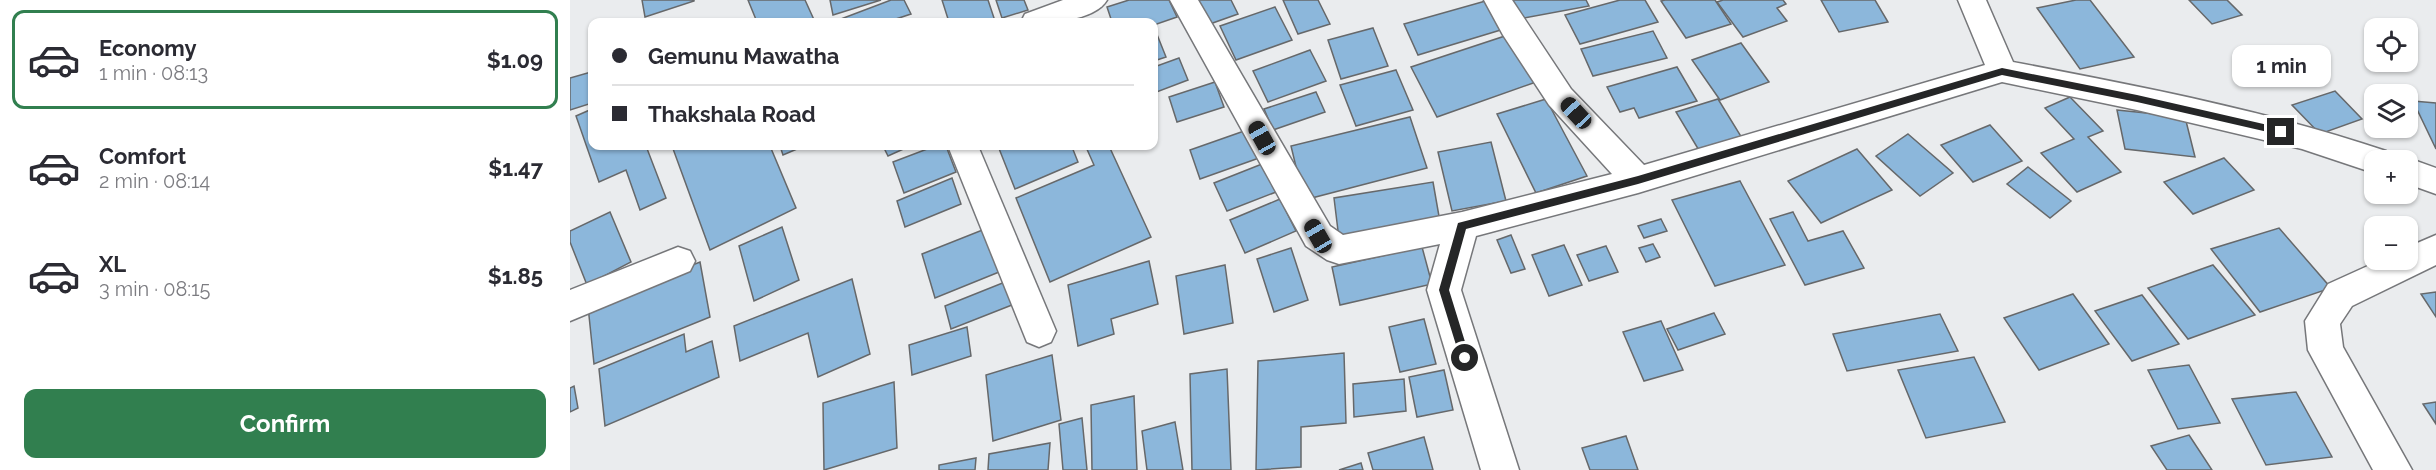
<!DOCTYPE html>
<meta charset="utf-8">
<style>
:root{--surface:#fff;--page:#f2f2f3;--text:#2b2b33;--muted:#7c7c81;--line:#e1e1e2;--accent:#317f4f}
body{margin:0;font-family:Raleway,sans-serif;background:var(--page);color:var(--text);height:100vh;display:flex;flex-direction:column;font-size:22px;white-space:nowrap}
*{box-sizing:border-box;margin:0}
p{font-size:20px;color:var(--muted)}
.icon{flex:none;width:33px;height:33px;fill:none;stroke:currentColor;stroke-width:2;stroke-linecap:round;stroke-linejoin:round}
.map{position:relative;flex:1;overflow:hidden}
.details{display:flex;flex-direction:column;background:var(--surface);width:570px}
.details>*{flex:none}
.guide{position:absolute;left:18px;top:18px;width:570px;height:132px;border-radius:12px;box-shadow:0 2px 4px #0004;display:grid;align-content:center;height:132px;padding:0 24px;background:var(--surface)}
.fabs{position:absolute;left:1794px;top:18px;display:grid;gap:12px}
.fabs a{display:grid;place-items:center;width:54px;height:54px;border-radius:12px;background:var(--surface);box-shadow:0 2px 4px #0004;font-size:30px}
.end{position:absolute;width:27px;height:27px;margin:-14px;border:8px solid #252627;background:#fff;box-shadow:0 0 0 3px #fff}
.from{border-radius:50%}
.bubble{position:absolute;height:42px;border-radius:12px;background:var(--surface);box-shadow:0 2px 4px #0004;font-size:20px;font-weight:700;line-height:42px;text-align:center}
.car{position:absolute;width:18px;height:36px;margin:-18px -9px;border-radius:8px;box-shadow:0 0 4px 2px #0007;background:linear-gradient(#222 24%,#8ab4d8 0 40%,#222 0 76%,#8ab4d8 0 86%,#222 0)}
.guide b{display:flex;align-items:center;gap:21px;height:57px;font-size:22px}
.guide b+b{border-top:2px solid var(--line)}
.guide i{width:15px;height:15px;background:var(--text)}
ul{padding:10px 0 0;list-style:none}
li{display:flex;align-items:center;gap:18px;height:99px;margin:0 12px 9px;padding:0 12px;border:3px solid transparent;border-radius:12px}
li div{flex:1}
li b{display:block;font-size:22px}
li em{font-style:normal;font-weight:700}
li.selected{border-color:var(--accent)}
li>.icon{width:54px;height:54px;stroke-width:1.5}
.button{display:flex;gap:12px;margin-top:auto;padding:12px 24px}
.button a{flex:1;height:69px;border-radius:12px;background:var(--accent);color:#fff;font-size:24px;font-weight:700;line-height:69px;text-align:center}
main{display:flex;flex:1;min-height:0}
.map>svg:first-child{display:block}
</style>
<main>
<section class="details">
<ul>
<li class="selected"><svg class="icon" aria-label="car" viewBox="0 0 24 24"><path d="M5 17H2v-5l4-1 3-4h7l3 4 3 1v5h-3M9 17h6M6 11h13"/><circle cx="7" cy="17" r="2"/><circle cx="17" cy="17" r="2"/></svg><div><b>Economy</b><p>1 min · 08:13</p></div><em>$1.09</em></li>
<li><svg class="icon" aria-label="car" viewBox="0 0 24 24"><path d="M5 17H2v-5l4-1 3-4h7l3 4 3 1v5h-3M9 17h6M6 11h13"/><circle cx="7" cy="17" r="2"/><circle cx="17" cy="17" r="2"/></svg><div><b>Comfort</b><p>2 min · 08:14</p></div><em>$1.47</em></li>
<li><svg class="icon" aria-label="car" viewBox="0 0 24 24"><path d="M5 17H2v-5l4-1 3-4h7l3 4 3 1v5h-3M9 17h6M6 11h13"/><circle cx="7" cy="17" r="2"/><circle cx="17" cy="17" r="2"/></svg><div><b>XL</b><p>3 min · 08:15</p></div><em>$1.85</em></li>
</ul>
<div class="button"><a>Confirm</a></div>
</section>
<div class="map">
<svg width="1866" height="470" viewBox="0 0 1866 470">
<rect width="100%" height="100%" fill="#eaecee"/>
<g fill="#8cb7db" stroke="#66686a" stroke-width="1.5">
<path d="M72,0H124V1L75,17Z"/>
<path d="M178,0H235L245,22H187Z"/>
<path d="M260,0H311L263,15Z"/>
<path d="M321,0H334L341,14L326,19L328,22H263Z"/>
<path d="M372,0H418L425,21L379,22Z"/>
<path d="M426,0H454L458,10L432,18Z"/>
<path d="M559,0H599L607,17L584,25V22H542L537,7Z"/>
<path d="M625,0H661L668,14L637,25Z"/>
<path d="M713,0H748L760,24L728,34Z"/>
<path d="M919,0L934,29L848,55L834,24Z"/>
<path d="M942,0H1016L1019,6L949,19Z"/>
<path d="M1050,0H1075L1088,22L1010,44L995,15Z"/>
<path d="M1095,0H1145L1161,24L1116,38L1091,1Z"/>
<path d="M1153,0H1213L1216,4L1207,8L1217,21L1173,37L1147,2Z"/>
<path d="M1251,0H1305L1318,22L1269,32Z"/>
<path d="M1506,0H1520L1564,57L1510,69L1467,8Z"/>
<path d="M1619,0H1657L1672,15L1642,24Z"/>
<path d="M705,7L722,40L666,60L650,26Z"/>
<path d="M803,28L818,66L771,79L758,40Z"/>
<path d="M1083,31L1097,58L1023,76L1011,49Z"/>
<path d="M586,32L596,57L584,61V33Z"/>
<path d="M938,35L966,82L867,117L841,67Z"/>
<path d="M1171,43L1199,82L1150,100L1122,60Z"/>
<path d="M740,50L756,81L698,102L683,71Z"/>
<path d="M609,58L618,80L584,93V67Z"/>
<path d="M1107,67L1127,101L1069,118L1064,108L1050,112L1037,87Z"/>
<path d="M826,70L843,110L786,126L770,85Z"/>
<path d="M21,72L19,104L0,110V78Z"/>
<path d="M645,82L654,107L607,122L599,97Z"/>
<path d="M1765,91L1792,119L1750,134L1722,105Z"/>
<path d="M746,92L755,112L703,130L694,109Z"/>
<path d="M1500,97L1533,131L1518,137L1551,172L1507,192L1471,153L1504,139L1475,108Z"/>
<path d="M976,99L1017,176L966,193L927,114Z"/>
<path d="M1148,99L1172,138L1130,152L1106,112Z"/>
<path d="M1843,101L1866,103V149Z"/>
<path d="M22,109V146H76L96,198L70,210L56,170L29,182L6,116Z"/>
<path d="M1547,110L1615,117L1625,157L1555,149Z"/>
<path d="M840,117L857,168L734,200L721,146Z"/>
<path d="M1420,125L1452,161L1403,182L1371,145Z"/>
<path d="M677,130L689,158L630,179L620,150Z"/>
<path d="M1338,134L1383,173L1350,196L1306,156Z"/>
<path d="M921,142L936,201L882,211L868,152Z"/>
<path d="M102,146H200L226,208L140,250Z"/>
<path d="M210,146H234L213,155Z"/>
<path d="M313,146H340L318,156Z"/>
<path d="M365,146H376L386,172L334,193L323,162Z"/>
<path d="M428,146H505L502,147L508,162L445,189Z"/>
<path d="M520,146H539L581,237L480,282L446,198L524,165L516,147Z"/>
<path d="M1287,149L1322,190L1251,223L1218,181Z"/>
<path d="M1654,158L1684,190L1623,214L1594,182Z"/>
<path d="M692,164L706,192L657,211L644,183Z"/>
<path d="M1458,167L1501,201L1480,218L1437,184Z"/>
<path d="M382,178L391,204L335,227L327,201Z"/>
<path d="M1170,181L1215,265L1145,286L1102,200Z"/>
<path d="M863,182L870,222L769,239L764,198Z"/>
<path d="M710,199L726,231L675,253L660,220Z"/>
<path d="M40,212L61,262L17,285L0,242V231Z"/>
<path d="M1223,212L1238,241L1273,231L1294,268L1235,285L1200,219Z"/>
<path d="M1091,219L1097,231L1074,238L1068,226Z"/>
<path d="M212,227L229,280L184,301L169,246Z"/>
<path d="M420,227L434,270L365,298L352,254Z"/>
<path d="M1709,228L1761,288L1690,312L1641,249Z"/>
<path d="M941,235L955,269L941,273L927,240Z"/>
<path d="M1083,244L1090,257L1076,262L1069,248Z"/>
<path d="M994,245L1012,285L979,296L962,255Z"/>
<path d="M1036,246L1048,272L1019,281L1007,255Z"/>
<path d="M852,247L862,284L770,305L762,267Z"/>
<path d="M721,248L738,300L704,312L687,259Z"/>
<path d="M579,261L588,304L541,319L544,334L508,346L498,285Z"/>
<path d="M130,262L140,317L24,364L18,306Z"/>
<path d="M655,265L663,323L614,334L606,276Z"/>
<path d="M1643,265L1685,315L1618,339L1578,288Z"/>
<path d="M282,279L300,354L248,377L238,333L170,361L164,326Z"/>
<path d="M440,280L447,303L381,329L375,306Z"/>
<path d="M1866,292V317L1851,294Z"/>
<path d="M1503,294L1539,344L1469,370L1434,318Z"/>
<path d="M1572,295L1609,344L1562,361L1525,311Z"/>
<path d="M1144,313L1155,334L1108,350L1097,329Z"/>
<path d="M1370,314L1388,351L1277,371L1263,334Z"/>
<path d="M854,319L866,364L830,372L819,327Z"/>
<path d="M1091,321L1113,370L1074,381L1053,332Z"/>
<path d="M397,327L401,356L342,375L339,345Z"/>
<path d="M114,334L116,352L142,341L149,377L35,426L29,369Z"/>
<path d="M774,353L776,423L731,427V467L686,470L688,361Z"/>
<path d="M482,355L491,420L423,441L416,375Z"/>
<path d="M1404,357L1435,422L1356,438L1328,370Z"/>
<path d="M1619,365L1650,423L1608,429L1578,370Z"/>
<path d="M657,369L661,470H622L620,374Z"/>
<path d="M874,370L883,410L847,417L839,377Z"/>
<path d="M834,379L836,411L784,417L783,384Z"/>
<path d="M324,382L327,448L254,470L253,403Z"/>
<path d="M4,386L8,408L0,412V388Z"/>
<path d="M1726,392L1762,457L1696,465L1662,399Z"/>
<path d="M564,396L567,470H522L521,405Z"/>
<path d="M1866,402V424L1853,404Z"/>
<path d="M512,418L517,470H493L489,424Z"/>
<path d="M605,422L613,470H577L572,431Z"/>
<path d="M1619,435L1642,470H1597L1581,446Z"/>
<path d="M1056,436L1068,470H1020L1012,448Z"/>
<path d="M854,437L863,470H803L798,453Z"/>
<path d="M480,443L478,470H418L419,454Z"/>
<path d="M406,458L405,470H369V465Z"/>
<path d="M791,463L793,470H769Z"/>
</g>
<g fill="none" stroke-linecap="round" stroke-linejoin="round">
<g stroke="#76777a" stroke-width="3">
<g id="minor">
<path d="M493,0H537C524,22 474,24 451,22L455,14Z"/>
<path d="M600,0H628L760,226L773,235L892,212L1042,174L979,105L933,35L914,0H942L1001,89L1074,165L1415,65L1388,0H1416L1443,62C1568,86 1695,110 1816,151L1821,160H1804V173L1732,149L1567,110L1432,82L1068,193L906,236L891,290L949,470H911L857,290L870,244L769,264L757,260L736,246Z"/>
<path d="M378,146H408L486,331L481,342L469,347L457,342Z"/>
<path d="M1838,158L1866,168V194L1838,184V160H1831Z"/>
<path d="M1866,235V265L1782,306L1770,324L1773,347L1842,470H1803L1738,350L1735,321L1758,284L1811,260H1838V247Z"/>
<path d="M108,247L120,251L125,261L120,271L0,321V290Z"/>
</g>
</g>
<use href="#minor" fill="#fff" fill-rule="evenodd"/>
</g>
<path fill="#252627" d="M1432,68L1567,95L1711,128L1716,132L1711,135L1567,102L1432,75L1068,184L896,229L879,290L900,358L895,362L891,361L869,290L888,223L1068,176Z"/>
</svg>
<div class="fabs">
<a><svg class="icon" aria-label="locate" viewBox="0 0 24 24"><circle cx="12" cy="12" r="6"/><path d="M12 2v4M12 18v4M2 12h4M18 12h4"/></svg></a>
<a><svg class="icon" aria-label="layers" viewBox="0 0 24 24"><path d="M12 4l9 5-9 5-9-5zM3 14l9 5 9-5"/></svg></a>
<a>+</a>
<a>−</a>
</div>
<i class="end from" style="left:895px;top:358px"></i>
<i class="end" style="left:1711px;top:132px"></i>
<div class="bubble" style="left:1662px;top:45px;width:99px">1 min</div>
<i class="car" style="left:1006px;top:113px;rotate:317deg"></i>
<i class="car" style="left:692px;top:138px;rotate:331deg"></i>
<i class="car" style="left:748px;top:236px;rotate:330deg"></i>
<div class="guide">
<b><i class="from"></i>Gemunu Mawatha</b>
<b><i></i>Thakshala Road</b>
</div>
</div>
</main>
